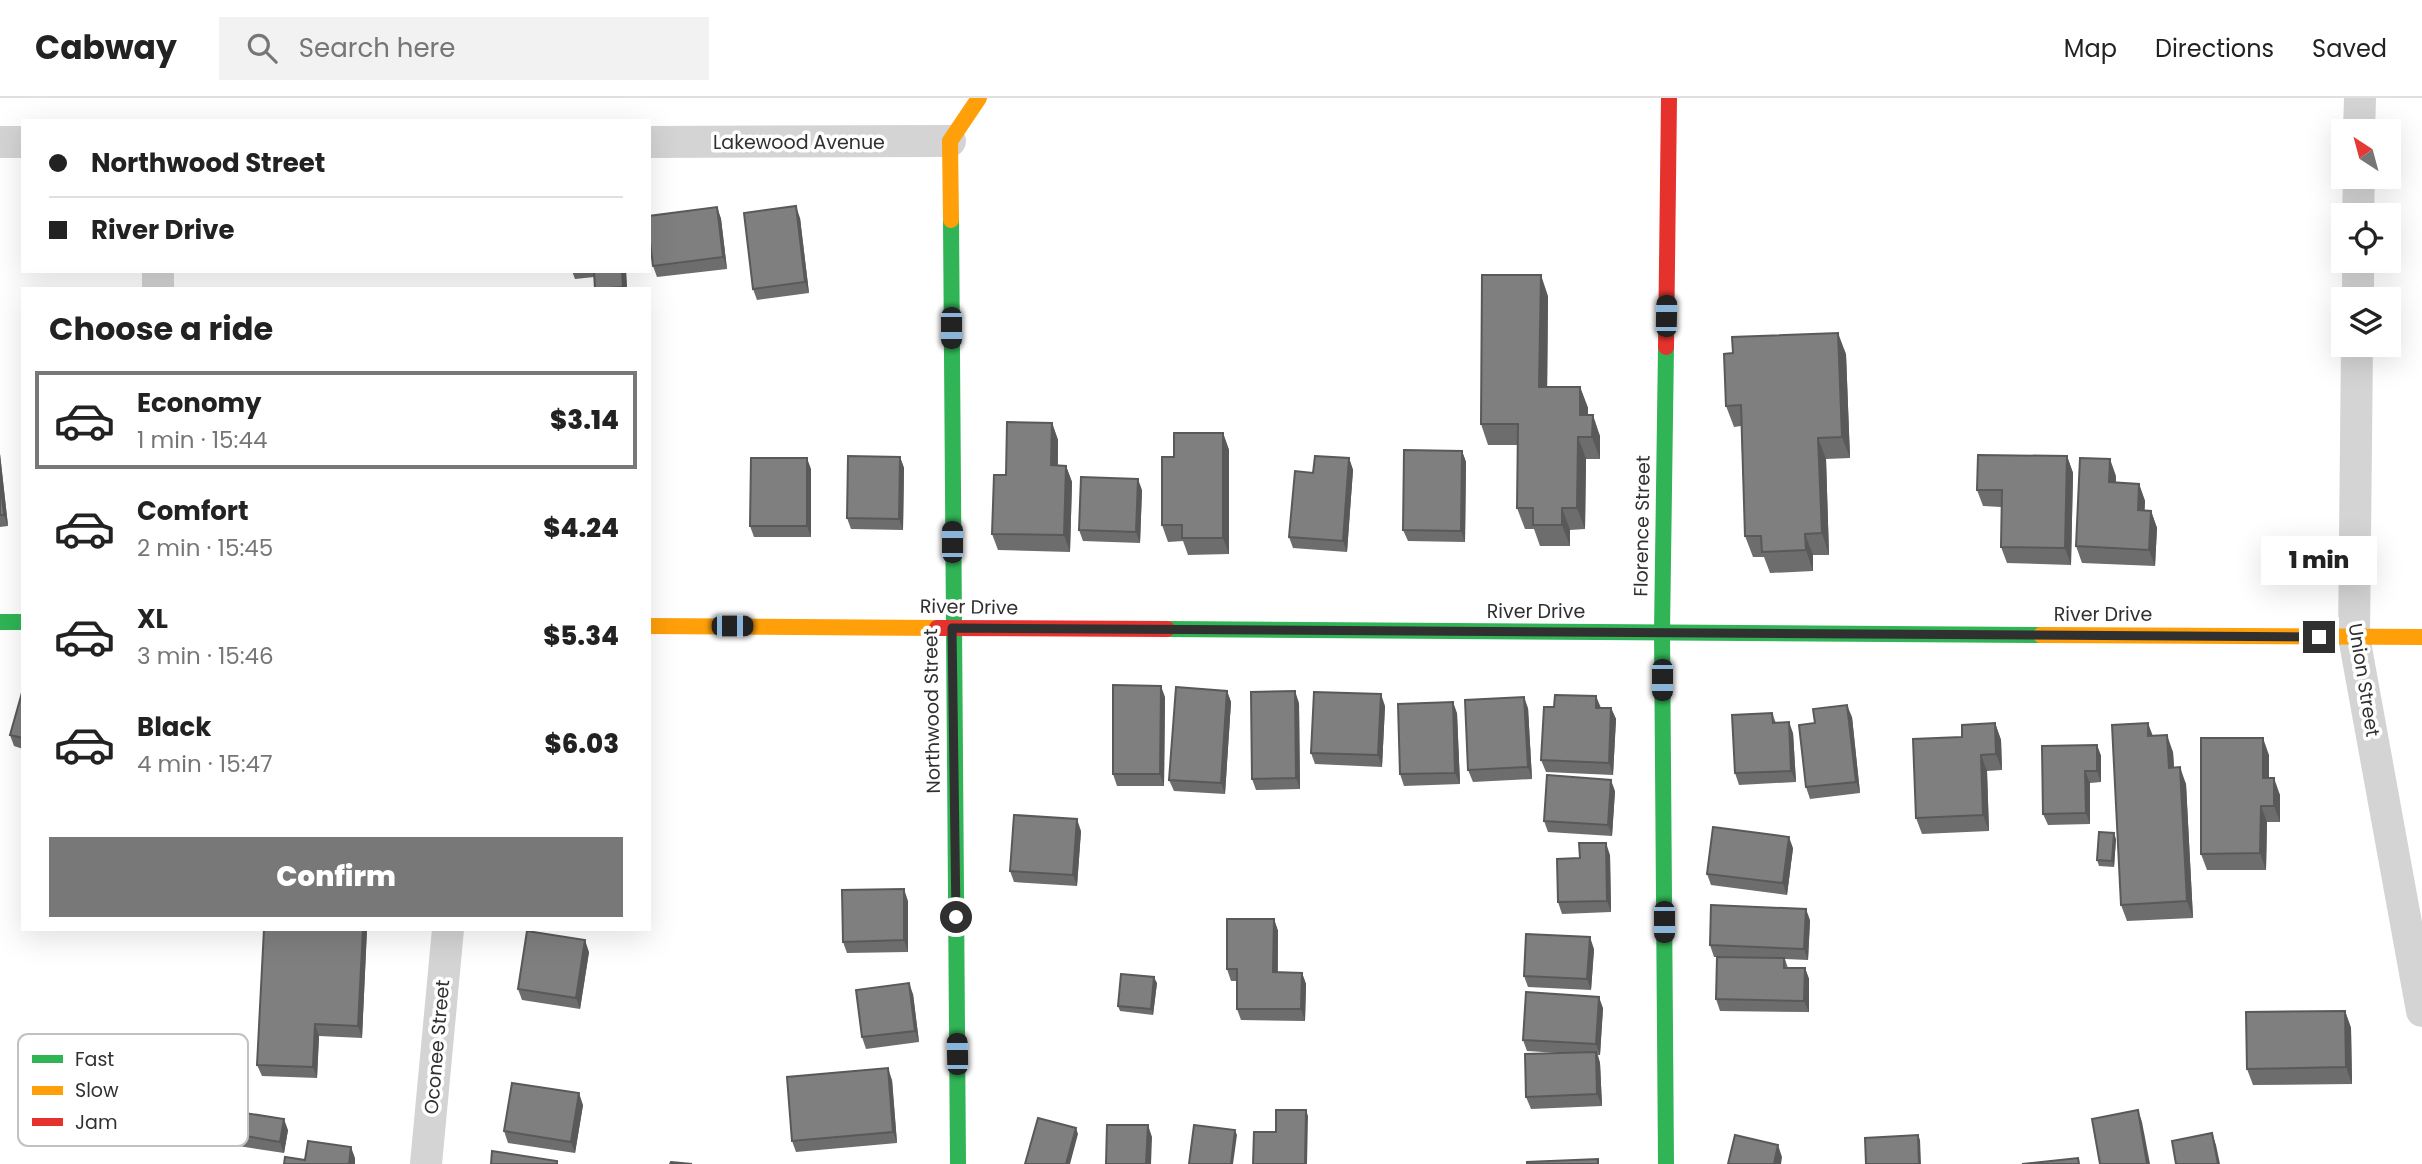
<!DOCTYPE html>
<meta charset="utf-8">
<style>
:root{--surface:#fff;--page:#f2f2f2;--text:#222;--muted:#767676;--line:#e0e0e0;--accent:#787878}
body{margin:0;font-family:Poppins,sans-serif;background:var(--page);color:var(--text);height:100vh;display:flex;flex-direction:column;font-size:26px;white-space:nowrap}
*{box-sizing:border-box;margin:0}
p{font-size:23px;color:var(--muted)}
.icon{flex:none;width:38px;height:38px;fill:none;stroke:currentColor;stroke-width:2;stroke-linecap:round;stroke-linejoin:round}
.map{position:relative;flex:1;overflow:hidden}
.panel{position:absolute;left:21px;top:189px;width:630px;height:644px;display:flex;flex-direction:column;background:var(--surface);border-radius:0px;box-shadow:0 7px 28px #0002}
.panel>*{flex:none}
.top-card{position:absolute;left:21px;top:21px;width:630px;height:154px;border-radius:0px;box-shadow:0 7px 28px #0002;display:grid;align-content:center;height:154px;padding:0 28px;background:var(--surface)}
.needle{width:46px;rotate:324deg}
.fabs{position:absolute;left:2331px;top:21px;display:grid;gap:14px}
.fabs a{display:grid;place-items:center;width:70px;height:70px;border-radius:0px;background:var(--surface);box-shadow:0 7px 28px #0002;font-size:35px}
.end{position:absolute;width:32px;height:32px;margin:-16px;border:9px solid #303030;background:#fff;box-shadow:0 0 0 4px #fff}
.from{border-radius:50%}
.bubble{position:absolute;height:49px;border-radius:0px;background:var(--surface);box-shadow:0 7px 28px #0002;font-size:23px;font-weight:800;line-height:49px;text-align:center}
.car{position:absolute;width:21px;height:42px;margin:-21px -10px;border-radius:9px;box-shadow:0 0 5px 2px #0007;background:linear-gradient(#222 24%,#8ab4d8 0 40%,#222 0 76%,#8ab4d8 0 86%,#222 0)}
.top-card b{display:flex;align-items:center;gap:24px;height:66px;font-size:26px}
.top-card b+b{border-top:2px solid var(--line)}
.top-card i{width:18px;height:18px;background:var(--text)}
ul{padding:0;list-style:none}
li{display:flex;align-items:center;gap:21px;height:98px;margin:0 14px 10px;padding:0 14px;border:4px solid transparent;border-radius:0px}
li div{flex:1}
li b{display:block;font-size:26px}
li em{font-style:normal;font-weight:800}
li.current{border-color:var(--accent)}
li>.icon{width:63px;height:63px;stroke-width:1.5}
h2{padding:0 28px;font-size:32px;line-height:84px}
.cta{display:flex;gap:14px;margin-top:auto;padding:14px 28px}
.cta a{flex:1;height:80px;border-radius:0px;background:var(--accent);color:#fff;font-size:28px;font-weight:800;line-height:80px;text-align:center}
header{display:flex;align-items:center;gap:42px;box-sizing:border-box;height:98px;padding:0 35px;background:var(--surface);border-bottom:2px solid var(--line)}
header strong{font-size:33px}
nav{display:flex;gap:38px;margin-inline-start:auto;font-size:24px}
.search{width:490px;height:63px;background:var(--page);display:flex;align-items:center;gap:18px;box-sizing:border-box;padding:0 24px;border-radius:0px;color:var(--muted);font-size:26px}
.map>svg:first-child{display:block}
</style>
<header>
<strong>Cabway</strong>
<div class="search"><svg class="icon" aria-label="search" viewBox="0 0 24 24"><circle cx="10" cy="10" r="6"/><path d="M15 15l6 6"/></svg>Search here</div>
<nav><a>Map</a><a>Directions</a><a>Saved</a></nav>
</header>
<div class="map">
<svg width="2422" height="1066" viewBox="0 0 2422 1066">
<rect width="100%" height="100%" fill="#fff"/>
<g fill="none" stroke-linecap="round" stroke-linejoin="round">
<g stroke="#d4d4d4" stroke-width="32">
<path d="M2359,33L2360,0"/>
<path d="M0,44H23"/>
<path d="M649,44L950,43"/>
<path d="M2358,117L2359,79"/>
<path d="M158,173V191"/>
<path d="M2358,201V163"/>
<path d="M2357,247L2354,539L2422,913"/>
<path d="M426,1066L448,831"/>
</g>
<g stroke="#30b455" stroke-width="16">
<path d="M951,122L958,1066"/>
<path d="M1666,249L1662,534L1666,1066"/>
<path d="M0,524H23"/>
<path d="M1167,531L2041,537"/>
</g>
<g stroke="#ff9f0a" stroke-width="16">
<path d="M951,122L950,43L979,0"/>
<path d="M649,528L937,530"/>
<path d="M2041,537L2422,539"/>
</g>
<g stroke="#e5322d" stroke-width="16">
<path d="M1666,249L1669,0"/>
<path d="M937,530L1167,531"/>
</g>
</g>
<g fill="#6d6d6d">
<path d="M717,109L721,121L727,171L657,179L653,168Z"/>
<path d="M800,120L809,195L757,202L753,191Z"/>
<path d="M572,173H626L627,191H595L594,179L575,181Z"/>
<path d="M1548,198L1547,289H1580L1588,310V317L1600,338V361H1586L1585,431L1570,432V448H1540L1534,431H1525L1517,410L1518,347H1488L1481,326Z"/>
<path d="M1846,256L1850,360L1826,361L1829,457H1813V473L1770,475L1764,459H1753L1745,438L1741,328L1734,329L1726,308Z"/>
<path d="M1052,325L1058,342V367L1066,368L1072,384L1070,454L998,452L992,436L1006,377Z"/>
<path d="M1223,335L1229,352V456L1188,457L1183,443L1168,444L1162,427L1174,359Z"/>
<path d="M1462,353L1466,364L1465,444L1408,443L1403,432Z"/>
<path d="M0,356L8,428L0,429Z"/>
<path d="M2067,358L2073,375L2071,467L2007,465L2001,449V409L1983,408L1977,392Z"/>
<path d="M900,359L904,370L903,432L851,431L847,420Z"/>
<path d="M1349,360L1353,372L1347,454L1293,450L1289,439L1313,375Z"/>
<path d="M811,371V439H754L750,428Z"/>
<path d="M2116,378V385L2139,386L2145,403L2144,413H2151L2157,430L2155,468L2082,465L2076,448Z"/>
<path d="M1142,392L1140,445L1083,443L1079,432Z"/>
<path d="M23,591V651L14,648L10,637Z"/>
<path d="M1227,593L1231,604L1225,696L1174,693L1169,682Z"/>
<path d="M1165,599L1164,688H1117L1113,676Z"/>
<path d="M1299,605L1300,691L1256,692L1252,681Z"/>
<path d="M1385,608L1382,669L1315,666L1311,655Z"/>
<path d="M1528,610L1532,681L1473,684L1468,672Z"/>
<path d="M1600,610H1611L1616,621L1613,677L1546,674L1541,662Z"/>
<path d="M1457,615L1460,686L1404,688L1400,676Z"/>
<path d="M1772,615L1776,625L1793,635L1796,684L1739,687L1735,675Z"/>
<path d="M1852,619L1860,695L1810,701L1806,689Z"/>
<path d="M1995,625L2001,642L2002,672L1987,673L1989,733L1922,736L1916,720L1962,639Z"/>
<path d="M2153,638L2173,654L2174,670L2186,686L2193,820L2127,823L2121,807Z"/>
<path d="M2097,647L2101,658V684L2090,685V726L2048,727L2043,716Z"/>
<path d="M2269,657V680L2280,697V724H2267L2266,772H2207L2201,756Z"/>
<path d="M1615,693L1612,738L1548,734L1544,723Z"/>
<path d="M1081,733L1077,788L1014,784L1010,773Z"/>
<path d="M2116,741L2114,769L2099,768L2097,762Z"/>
<path d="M1793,750L1787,797L1711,787L1707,776Z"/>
<path d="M1610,757L1611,814L1562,816L1558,804L1580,760Z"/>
<path d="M908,803V854L847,855L843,844Z"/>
<path d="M1274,821L1278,833V874L1302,875L1306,886L1305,923L1241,922L1237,911V883H1231L1227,871Z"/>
<path d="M1810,822L1808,862L1785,861L1788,870H1805L1809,881V914L1720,913L1716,901L1742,860L1714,859L1710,847Z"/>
<path d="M264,831H367L362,940L319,938L317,980L262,978L257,967Z"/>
<path d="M1594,851L1591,892L1528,889L1524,878Z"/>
<path d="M589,854L580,911L522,902L518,891Z"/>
<path d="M1157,885L1153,917L1120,913L1118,908Z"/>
<path d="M913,896L919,944L866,951L862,939Z"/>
<path d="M1603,910L1600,957H1598L1600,965L1602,1008L1531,1011L1526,999L1559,955L1527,953L1523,942Z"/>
<path d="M2345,913L2351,930L2352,986L2253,987L2247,971Z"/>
<path d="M892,982L897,1045L796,1054L792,1043Z"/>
<path d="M583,1007L575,1055L508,1045L504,1033Z"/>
<path d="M288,1032L284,1055L232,1047L228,1035Z"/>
</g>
<g fill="#595959">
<path d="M796,108L800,120L809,195L805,184Z"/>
<path d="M717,109L721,121L727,171L723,159Z"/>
<path d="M622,173H626L627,191H624L623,189Z"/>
<path d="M1541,177L1548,198L1547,310L1539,289Z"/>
<path d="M1838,235L1846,256L1850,360L1842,339Z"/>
<path d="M1580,289L1588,310L1587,338L1580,317Z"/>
<path d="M1593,317L1600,338V361L1592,339Z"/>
<path d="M1052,325L1058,342L1057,384L1051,367Z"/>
<path d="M1223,335L1229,352V456L1223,440Z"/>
<path d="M1578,339L1586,361L1585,431L1577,410Z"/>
<path d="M1818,340L1826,361L1829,457L1822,435Z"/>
<path d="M1462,353L1466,364L1465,444L1461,433Z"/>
<path d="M0,356L8,428L4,417L0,380Z"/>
<path d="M2067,358L2073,375L2071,467L2065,450Z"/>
<path d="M900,359L904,370L903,432L899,421Z"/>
<path d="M807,360L811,371V439L807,428Z"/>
<path d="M1349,360L1353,372L1347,454L1343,443Z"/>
<path d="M2110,361L2116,378L2115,401L2109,384Z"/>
<path d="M1066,368L1072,384L1070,454L1064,437Z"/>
<path d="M1138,381L1142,392L1140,445L1136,434Z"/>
<path d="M2139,386L2145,403L2144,429L2138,412Z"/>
<path d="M1562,410L1570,432V448L1562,427Z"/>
<path d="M2151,413L2157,430L2155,468L2149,452Z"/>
<path d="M1805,436L1813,457V473L1806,452Z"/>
<path d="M1161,588L1165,599L1164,688L1160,676Z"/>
<path d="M1227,593L1231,604L1225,696L1221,685Z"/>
<path d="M1295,593L1299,605L1300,691L1296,680Z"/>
<path d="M1381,596L1385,608L1382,669L1378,657Z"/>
<path d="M1596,598L1601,610H1596Z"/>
<path d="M1524,599L1528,610L1532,681L1528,669Z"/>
<path d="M1453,604L1457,615L1460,686L1455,675Z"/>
<path d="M1847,607L1852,619L1860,695L1856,684Z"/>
<path d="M1611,610L1616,621L1613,677L1609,665Z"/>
<path d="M1789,624L1793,635L1796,684L1791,673Z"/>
<path d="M1995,625L2001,642L2002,672L1996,656Z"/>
<path d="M2148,625L2154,641L2148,638Z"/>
<path d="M2167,637L2173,654L2175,686L2169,670Z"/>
<path d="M2263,640L2269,657V697L2263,680Z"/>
<path d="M2097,647L2101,658V684L2097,673Z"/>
<path d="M1981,657L1987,673L1989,733L1983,717Z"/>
<path d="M2180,669L2186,686L2193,820L2187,803Z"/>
<path d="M2085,673L2090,685V726L2086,715Z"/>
<path d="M2274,680L2280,697V724L2274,708Z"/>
<path d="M1611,682L1615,693L1612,738L1608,727Z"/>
<path d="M2261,708L2267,724L2266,772L2260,755Z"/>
<path d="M1077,721L1081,733L1077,788L1073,777Z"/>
<path d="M2114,735L2116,741L2114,769L2112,763Z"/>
<path d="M1789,739L1793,750L1787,797L1783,785Z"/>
<path d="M1606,745L1610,757L1611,814L1607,803Z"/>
<path d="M904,791L908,803V854L904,842Z"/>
<path d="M1806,811L1810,822L1808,862L1804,851Z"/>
<path d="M1274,821L1278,833L1277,886L1273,874Z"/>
<path d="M363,831H367L362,940L358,928Z"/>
<path d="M1590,839L1594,851L1591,892L1587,881Z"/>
<path d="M585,842L589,854L580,911L576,900Z"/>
<path d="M1805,870L1809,881V914L1804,903Z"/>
<path d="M1302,875L1306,886L1305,923L1301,911Z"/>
<path d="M1154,879L1157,885L1153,917L1151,911Z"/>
<path d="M909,885L913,896L919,944L915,933Z"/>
<path d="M1599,899L1603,910L1600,957L1596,946Z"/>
<path d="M2345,913L2351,930L2352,986L2346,969Z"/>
<path d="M315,926L319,938L317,980L313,969Z"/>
<path d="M1596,954L1600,965L1602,1008L1597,996Z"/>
<path d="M888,970L892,982L897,1045L893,1034Z"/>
<path d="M579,995L583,1007L575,1055L571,1044Z"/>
<path d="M1306,1012L1308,1018L1307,1066H1305Z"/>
<path d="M2138,1012L2142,1024L2150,1066H2147Z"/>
<path d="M284,1021L288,1032L284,1055L280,1044Z"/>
<path d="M1148,1027L1152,1039L1151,1066H1146Z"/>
<path d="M1076,1030L1078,1036L1070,1066H1066Z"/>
<path d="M1235,1032L1237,1037L1233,1066H1231Z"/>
<path d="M2212,1035L2216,1047L2220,1066H2218Z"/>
<path d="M1918,1037L1920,1042L1921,1066H1919Z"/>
<path d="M1778,1047L1782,1059L1781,1066H1774Z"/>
<path d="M351,1049L355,1060V1066H349Z"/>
</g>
<g fill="#7f7f7f" stroke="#595959" stroke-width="2">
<path d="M796,108L805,184L753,191L744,115Z"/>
<path d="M717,109L723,159L653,168L649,135V118Z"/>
<path d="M594,173H622L623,189L595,191Z"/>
<path d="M1482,177H1541L1539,289H1580V317H1593L1592,339H1578L1577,410H1562V427H1533V410H1517L1518,326H1481Z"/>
<path d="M1838,235L1842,339L1818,340L1822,435L1805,436L1806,452L1762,454L1761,438H1745L1741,307L1726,308L1724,256L1733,255L1732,239Z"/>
<path d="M1007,324L1052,325L1051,367L1066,368L1064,437L992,436L994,377H1006Z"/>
<path d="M1174,335H1223V440H1182V427H1162V359H1174Z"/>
<path d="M1404,352L1462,353L1461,433L1403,432Z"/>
<path d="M1978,357L2067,358L2065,450L2001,449L2002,392H1977Z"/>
<path d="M848,358L900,359L899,421L847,420Z"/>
<path d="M1315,358L1349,360L1343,443L1289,439L1295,373L1313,375Z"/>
<path d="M751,360H807V428H750Z"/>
<path d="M2080,360L2110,361L2109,384L2139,386L2138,412L2151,413L2149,452L2076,448Z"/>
<path d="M1081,379L1138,381L1136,434L1079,432Z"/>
<path d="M0,380L4,417H0Z"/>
<path d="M1113,587L1161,588L1160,676H1113Z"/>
<path d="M1176,589L1227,593L1221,685L1169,682Z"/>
<path d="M23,591V640L10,637Z"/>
<path d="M1295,593L1296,680L1252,681L1251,594Z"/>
<path d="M1314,594L1381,596L1378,657L1311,655Z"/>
<path d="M1555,597L1596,598V610H1611L1609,665L1541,662L1544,609H1554Z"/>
<path d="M1524,599L1528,669L1468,672L1465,602Z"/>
<path d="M1453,604L1455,675L1400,676L1398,606Z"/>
<path d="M1847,607L1856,684L1806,689L1799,627L1815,625L1813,611Z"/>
<path d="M1772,615L1773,625L1789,624L1791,673L1735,675L1732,617Z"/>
<path d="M1995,625L1996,656L1981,657L1983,717L1916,720L1913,641L1962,639V627Z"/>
<path d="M2148,625V638L2167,637L2169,670L2180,669L2187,803L2121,807L2112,627Z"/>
<path d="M2201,640H2263V680H2274V708H2261L2260,755L2201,756Z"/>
<path d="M2097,647V673H2085L2086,715L2043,716L2042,648Z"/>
<path d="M1547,677L1611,682L1608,727L1544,723Z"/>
<path d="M1014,717L1077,721L1073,777L1010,773Z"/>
<path d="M1713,729L1789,739L1783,785L1707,776Z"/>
<path d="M2099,734L2114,735L2112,763L2097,762Z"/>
<path d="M1579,745H1606L1607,803L1558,804L1557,761L1580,760Z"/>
<path d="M904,791V842L843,844L842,792Z"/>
<path d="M1711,807L1806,811L1804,851L1710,847Z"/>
<path d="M1227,821H1274L1273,874L1302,875L1301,911H1237V871H1227Z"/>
<path d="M264,831H363L358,928L315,926L313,969L257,967Z"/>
<path d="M527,833L585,842L576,900L518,891Z"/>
<path d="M1526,836L1590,839L1587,881L1524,878Z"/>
<path d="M1717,859L1784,860V870H1805L1804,903L1716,901Z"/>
<path d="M1121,876L1154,879L1151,911L1118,908Z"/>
<path d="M909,885L915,933L862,939L856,892Z"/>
<path d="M1526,894L1599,899L1596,946L1523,942Z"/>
<path d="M2345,913L2346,969L2247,971L2246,914Z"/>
<path d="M1596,954L1597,996L1526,999L1525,956Z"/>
<path d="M888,970L893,1034L792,1043L787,979Z"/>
<path d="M512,985L579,995L571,1044L504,1033Z"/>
<path d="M1276,1012H1306L1305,1066H1253L1254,1034H1276Z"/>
<path d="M2138,1012L2147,1066H2100L2092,1021Z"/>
<path d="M232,1013L284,1021L280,1044L228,1035Z"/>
<path d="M1038,1020L1076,1030L1066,1066H1025Z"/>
<path d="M1107,1027H1148L1146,1066H1106Z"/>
<path d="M1194,1027L1235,1032L1231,1066H1189Z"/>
<path d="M2212,1035L2218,1066H2176L2172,1043Z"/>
<path d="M1735,1037L1778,1047L1774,1066H1728Z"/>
<path d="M1918,1037L1919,1066H1866L1865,1040Z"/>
<path d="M308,1043L351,1049L349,1066H284L285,1059L305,1062Z"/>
<path d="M492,1053L557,1063V1066H491Z"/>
<path d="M2078,1060L2079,1066H2022Z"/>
<path d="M1598,1061V1066H1527V1064Z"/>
<path d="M671,1064L692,1066H670Z"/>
</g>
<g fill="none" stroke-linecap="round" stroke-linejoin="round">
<path stroke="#303030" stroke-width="9" d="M956,819L952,530L2319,539"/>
</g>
<g text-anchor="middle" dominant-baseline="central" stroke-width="7" stroke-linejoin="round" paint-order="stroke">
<g font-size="19" fill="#303030" stroke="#fff">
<text x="799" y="44">Lakewood Avenue</text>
<text transform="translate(1642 428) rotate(-89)">Florence Street</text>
<text transform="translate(969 509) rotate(1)">River Drive</text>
<text x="1536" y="513">River Drive</text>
<text x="2103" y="516">River Drive</text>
<text transform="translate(2364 582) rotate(81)">Union Street</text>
<text transform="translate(932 613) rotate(-91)">Northwood Street</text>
<text transform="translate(437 949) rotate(-85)">Oconee Street</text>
</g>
</g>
<rect x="18" y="936" width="230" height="112" rx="10" fill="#fff" stroke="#c1c1c1" stroke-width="2"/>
<rect x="32" y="957" width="31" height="8" fill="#30b455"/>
<rect x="32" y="988" width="31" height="9" fill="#ff9f0a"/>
<rect x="32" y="1020" width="31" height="8" fill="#e5322d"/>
<g font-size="19" fill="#303030">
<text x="75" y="968">Fast</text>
<text x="75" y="999">Slow</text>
<text x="75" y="1031">Jam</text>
</g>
</svg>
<div class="fabs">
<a><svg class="needle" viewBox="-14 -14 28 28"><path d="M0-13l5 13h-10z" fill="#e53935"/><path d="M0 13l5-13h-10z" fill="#767676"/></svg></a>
<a><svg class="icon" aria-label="locate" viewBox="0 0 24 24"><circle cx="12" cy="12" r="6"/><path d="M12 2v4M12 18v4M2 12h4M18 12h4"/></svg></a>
<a><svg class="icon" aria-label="layers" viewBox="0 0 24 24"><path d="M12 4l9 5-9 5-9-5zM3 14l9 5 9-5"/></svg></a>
</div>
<i class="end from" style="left:956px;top:819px"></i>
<i class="end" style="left:2319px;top:539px"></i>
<div class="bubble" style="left:2261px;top:438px;width:116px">1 min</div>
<i class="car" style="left:1666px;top:218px;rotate:1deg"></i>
<i class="car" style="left:951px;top:230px;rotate:180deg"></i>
<i class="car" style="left:952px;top:444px;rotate:0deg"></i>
<i class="car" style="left:732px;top:528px;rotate:90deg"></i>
<i class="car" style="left:1662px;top:582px;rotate:180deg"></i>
<i class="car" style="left:1664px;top:824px;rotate:180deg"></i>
<i class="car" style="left:957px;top:956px;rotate:359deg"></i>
<div class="top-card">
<b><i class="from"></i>Northwood Street</b>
<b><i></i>River Drive</b>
</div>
<section class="panel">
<h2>Choose a ride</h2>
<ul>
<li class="current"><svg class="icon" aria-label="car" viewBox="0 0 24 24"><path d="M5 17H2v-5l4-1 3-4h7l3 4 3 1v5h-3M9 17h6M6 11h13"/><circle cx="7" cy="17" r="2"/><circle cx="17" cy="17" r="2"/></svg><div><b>Economy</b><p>1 min · 15:44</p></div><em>$3.14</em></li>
<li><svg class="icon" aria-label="car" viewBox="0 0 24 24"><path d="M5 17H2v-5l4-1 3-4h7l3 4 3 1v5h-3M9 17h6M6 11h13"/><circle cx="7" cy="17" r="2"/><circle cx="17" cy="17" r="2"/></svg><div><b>Comfort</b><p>2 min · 15:45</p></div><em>$4.24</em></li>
<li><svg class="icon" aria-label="car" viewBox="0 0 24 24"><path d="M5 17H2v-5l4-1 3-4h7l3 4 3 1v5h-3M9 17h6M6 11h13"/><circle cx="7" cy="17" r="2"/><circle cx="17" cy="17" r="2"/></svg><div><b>XL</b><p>3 min · 15:46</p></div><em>$5.34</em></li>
<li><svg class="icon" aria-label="car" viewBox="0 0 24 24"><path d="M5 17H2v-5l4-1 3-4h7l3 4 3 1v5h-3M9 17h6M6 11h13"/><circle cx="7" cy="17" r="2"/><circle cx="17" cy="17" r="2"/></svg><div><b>Black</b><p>4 min · 15:47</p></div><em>$6.03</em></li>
</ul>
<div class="cta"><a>Confirm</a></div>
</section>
</div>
